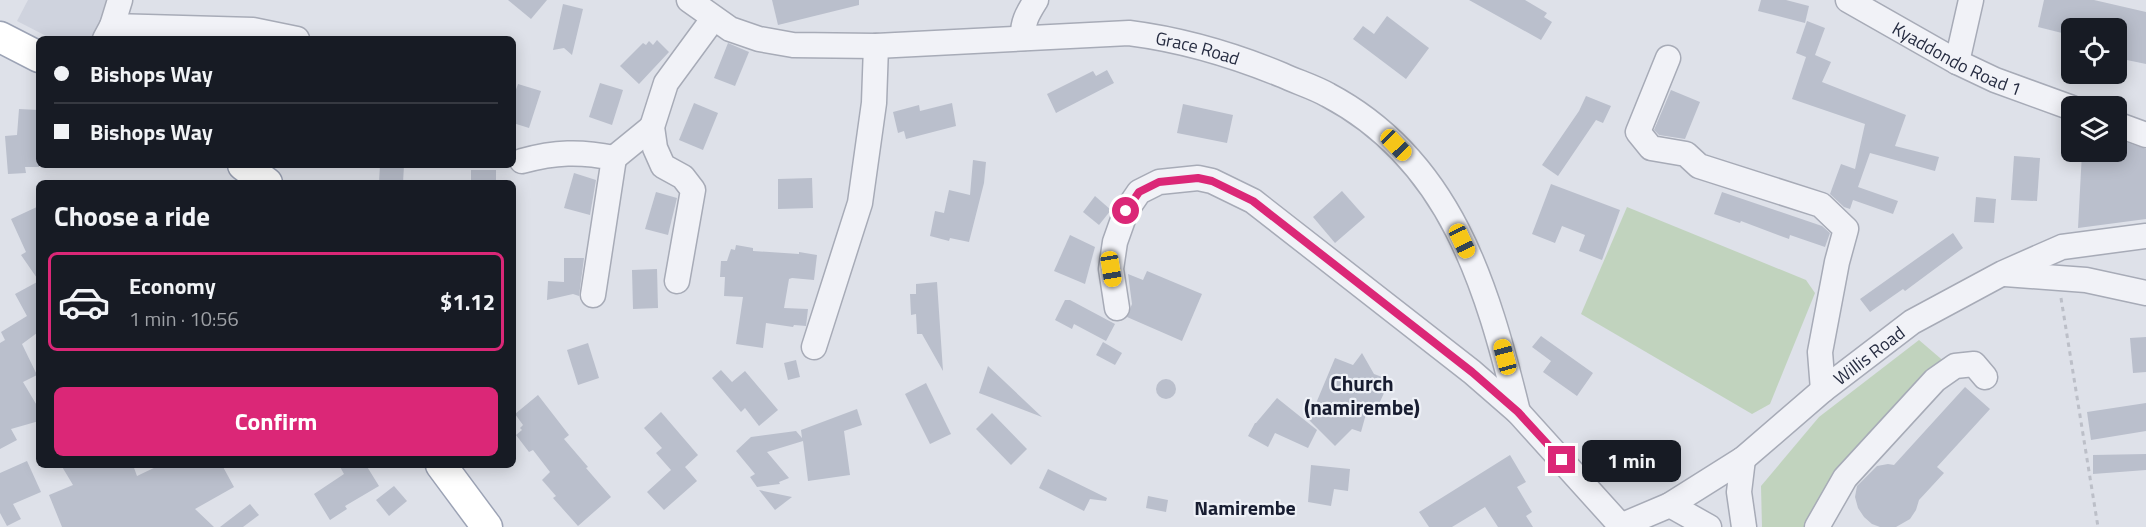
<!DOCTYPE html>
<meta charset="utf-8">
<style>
:root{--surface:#171b24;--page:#20242c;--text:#f1f3f6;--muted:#9ea1a6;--line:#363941;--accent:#db2777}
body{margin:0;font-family:"Titillium Web",sans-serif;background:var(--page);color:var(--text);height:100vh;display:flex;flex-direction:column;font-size:22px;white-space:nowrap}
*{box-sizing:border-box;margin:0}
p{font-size:20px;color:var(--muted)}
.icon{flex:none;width:33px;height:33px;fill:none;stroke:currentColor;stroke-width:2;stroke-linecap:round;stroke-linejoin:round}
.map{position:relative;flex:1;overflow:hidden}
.sheet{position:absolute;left:36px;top:180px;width:480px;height:288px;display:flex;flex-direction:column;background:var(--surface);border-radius:9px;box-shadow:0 3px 15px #0003}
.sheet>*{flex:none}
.top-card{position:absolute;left:36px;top:36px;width:480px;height:132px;border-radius:9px;box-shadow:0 3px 15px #0003;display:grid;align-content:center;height:132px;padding:0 18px;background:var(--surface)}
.fabs{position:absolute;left:2061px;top:18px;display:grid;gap:12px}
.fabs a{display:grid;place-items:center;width:66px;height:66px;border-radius:9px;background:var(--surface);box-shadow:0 3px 15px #0003;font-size:30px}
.end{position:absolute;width:27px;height:27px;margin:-14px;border:8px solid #db2777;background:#fff;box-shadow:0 0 0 3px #fff}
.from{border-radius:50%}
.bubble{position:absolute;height:42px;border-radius:9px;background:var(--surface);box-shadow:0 3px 15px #0003;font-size:20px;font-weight:700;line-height:42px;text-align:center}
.car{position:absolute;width:18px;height:36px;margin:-18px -9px;border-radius:8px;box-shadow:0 0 4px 2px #0007;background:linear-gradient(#f5c518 24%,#345 0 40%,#f5c518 0 76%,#345 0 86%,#f5c518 0)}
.top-card b{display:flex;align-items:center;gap:21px;height:57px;font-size:22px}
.top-card b+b{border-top:2px solid var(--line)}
.top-card i{width:15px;height:15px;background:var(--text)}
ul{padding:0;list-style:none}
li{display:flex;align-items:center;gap:18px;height:99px;margin:0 12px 9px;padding:0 6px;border:3px solid var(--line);border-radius:9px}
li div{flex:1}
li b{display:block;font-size:22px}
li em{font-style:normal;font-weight:700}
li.on{border-color:var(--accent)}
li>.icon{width:54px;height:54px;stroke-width:1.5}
h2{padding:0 18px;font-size:27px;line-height:72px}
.button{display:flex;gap:12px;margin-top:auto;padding:12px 18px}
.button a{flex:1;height:69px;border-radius:9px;background:var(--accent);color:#fff;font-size:24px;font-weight:700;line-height:69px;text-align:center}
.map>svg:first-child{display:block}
</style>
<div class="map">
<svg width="2146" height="527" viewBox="0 0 2146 527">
<rect width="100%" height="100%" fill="#dee1e9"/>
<path fill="#cfd3de" d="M28,0H112L101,26L92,39H52L17,21Z"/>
<g fill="#c1d3be">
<path d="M1627,207L1806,280L1815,293L1770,404L1752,414L1581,314Z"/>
<path d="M1919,340L1947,364L1807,527H1762L1761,486L1819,417Z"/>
</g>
<g fill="#babfcc">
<path d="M508,0H547L531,19Z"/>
<path d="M772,0H859V5L778,25Z"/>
<path d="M1469,0H1525L1547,13L1544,17L1552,22L1541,40Z"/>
<path d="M1761,0H1786L1809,6L1805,23L1758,11Z"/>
<path d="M2044,0H2094L2146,12V64L2122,59L2125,47L2116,45V28H2084L2064,24L2062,33L2038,27Z"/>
<path d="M563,4L583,9L572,55L564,48L553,50Z"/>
<path d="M1387,16L1429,48L1406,79L1353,39L1363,26L1374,34Z"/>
<path d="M1807,21L1825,28L1815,55L1831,62L1822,82L1906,115L1895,146L1939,157L1935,171L1870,153L1858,187L1898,201L1893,214L1853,200L1850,209L1844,207L1830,194L1841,164L1855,169L1865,124L1792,99L1806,57L1796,53Z"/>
<path d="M657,40L669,52L639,84L620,66L643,43L646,45L649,41L653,45Z"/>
<path d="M728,43L749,52L735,86L714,78Z"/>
<path d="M1107,70L1114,83L1056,113L1047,94L1093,71L1096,76Z"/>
<path d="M600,83L623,90L612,125L589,117Z"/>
<path d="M518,84L541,91L529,128L513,123V98Z"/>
<path d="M1671,90L1700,102L1685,139L1659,135L1654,130Z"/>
<path d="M1586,96L1611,106L1603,123L1596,120L1558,176L1542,165L1579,111Z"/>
<path d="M694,103L718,113L703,150L679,140Z"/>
<path d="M952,103L956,126L906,139L904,131L898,133L893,112L919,105L920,111Z"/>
<path d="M1183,104L1233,115L1227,143L1177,133Z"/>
<path d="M19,109L39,110V167H25L26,173L8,174L5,136L17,135Z"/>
<path d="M2116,139L2146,149V219L2078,228L2082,152H2116Z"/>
<path d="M2014,156L2040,158L2037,201L2011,200Z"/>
<path d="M973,160L986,162L984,183L969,242L950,238L949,241L930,236L935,211L944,213L949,190L970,195Z"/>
<path d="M380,165H404L403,183H379Z"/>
<rect x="471" y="170" width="25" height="13"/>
<path d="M574,173L596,180L590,215L564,208Z"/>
<path d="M812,178L813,208L778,209V179Z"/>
<path d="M1551,184L1620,210L1602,260L1579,251L1585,235L1562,226L1555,243L1532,234Z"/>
<path d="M1342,191L1365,217L1335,243L1313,217Z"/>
<path d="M656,192L677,198L668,235L645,229Z"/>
<path d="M1722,192L1822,226L1830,233L1825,247L1790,235L1789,239L1741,221L1740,223L1714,214Z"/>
<path d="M1095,196L1111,210L1099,225L1083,212Z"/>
<path d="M1976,197L1996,199L1994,223L1974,222Z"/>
<path d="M39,206V337L37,333L22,344L37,375L23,382L39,409V421L11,429L17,440L0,449V343L5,340L1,332L27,316L15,294L39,281L21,255L26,252L11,219Z"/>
<path d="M1953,233L1963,248L1905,291L1903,289L1870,312L1860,299Z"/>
<path d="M1070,235L1095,247L1085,284L1054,271Z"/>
<path d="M736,245L753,248V251L799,254V252L817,255L814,280L792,278L789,279L784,308L808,309L806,326L794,325L793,327L766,323L763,348L736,344L743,297L724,296L725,277H720L721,261H727L731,249L735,250Z"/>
<path d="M564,258H584L579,296L573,294L547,300L548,281L564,282Z"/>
<path d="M657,269L658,308L633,309L632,270Z"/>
<path d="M1147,271L1202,294L1182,341L1127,317L1132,304L1128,274L1143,280Z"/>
<path d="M937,282L943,371L922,334H917L916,314L911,315L910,294H916V284Z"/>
<path d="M1065,300H1070L1115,324L1106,341L1074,324L1072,329L1055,320Z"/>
<path d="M1541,336L1593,373L1577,396L1543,372L1551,361L1532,347Z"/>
<path d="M2146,337V372L2133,373L2130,338Z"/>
<path d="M1103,342L1122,353L1115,365L1096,355Z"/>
<path d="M588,343L599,378L578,385L567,350Z"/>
<path d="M1362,353L1374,374L1390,380L1373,417L1366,414L1361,432L1352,429L1335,446L1309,420L1335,358L1353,365Z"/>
<path d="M796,360L800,377L788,380L784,363Z"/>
<path d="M988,366L1042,417L979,393Z"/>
<path d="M721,370L732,382L745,371L778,410L759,426L745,408L741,412L712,378Z"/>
<circle cx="1166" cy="389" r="10"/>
<path d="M926,383L951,434L930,444L905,394Z"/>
<path d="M1965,387L1990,409L1937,467L1944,473L1919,500L1916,510L1910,519L1896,527H1880L1872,524L1864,517L1858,508L1855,497L1857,486L1877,466L1888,464L1894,465Z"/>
<path d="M538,395L569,435L564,439L588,467L586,468L611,497L578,526L553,498L556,496L542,480L550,472L533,450L529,452L516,435L522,430L520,428L523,425L515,414Z"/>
<path d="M1277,398L1317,430L1308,448L1275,433L1268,447L1248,436L1255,423H1256Z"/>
<path d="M2146,403V431L2091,440L2087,412Z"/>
<path d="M857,409L862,425L844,431L850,475L808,481L803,441L767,452L789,478L779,482L780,484L757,487L750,477L755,474L736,451L751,437L796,431L802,438L801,430Z"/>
<path d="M661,412L698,455L685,467L697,481L664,510L647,492L671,470L656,453L662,448L644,428Z"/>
<path d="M992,413L1027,449L1011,465L976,429Z"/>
<path d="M2146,454V470L2093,474V455Z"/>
<path d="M1510,455L1526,482L1517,487L1532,512L1526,516L1533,527H1498L1485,507L1452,527H1429L1419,512Z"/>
<path d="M27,461L41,492L13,504L21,519L7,526L0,513V473Z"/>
<path d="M61,465H133L137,476L160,465H222L234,487L195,509L214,527H62L49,495L73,485Z"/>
<path d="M339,465H366L379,486L345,506L347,509L330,520L314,494L344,474Z"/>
<path d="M1311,465L1350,469L1348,491L1334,489L1331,506L1308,502Z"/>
<path d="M1048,469L1107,498L1106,501L1090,499L1084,511L1039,488Z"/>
<path d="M394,486L407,501L389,516L376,500Z"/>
<path d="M759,490L792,497L775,510Z"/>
<path d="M1148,496L1168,500L1166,512L1146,508Z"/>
<path d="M250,504L259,515L243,527H220Z"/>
</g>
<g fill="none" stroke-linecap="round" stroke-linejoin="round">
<g stroke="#a7abb7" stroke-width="27">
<g id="minor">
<path id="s1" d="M689,0L730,29L759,39L793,45L876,46L1129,33C1184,40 1231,54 1282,75C1297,82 1314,87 1328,95C1451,160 1487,286 1518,412"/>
<path id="s2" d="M1848,0L1957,62L1995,80L2072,108"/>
<path d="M112,26L253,30L297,39"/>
<path d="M1023,38C1022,22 1028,13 1036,0"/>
<path d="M105,39L112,26L120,0"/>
<path d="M1668,58L1638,132L1651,148L1686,154L1699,166L1821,205L1846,229L1837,262L1820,352L1823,390"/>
<path d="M1957,62L1971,0"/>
<path d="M2116,124L2146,135"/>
<path d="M614,158L652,127"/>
<path d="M522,161C555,152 580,151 614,158L593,295"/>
<path d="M2005,274L2086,280L2146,293"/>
<path d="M677,281L693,190L683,177L663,166L655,148L652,127L666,83L713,19"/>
<path d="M1117,308L1111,269L1115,242L1126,211L1139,192L1159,182L1198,178L1212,181L1253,201L1472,372L1518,412L1621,526"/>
<path d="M814,347L860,203L874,103L876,46"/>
<path d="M1743,459L1739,492L1744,527"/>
<path d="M1670,505L1709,527"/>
<path id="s3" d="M1618,527L1670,505L1743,459L1823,390L1912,322L2003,273L2062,247L2146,236"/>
<path d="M1817,527L1845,478L1935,380L1955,366L1974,364L1985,377"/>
</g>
</g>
<g stroke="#9ca3b5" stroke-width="33">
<g id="major">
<path d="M0,37L39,57"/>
<path d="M243,165L267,183"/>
<path d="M441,465L487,527"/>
</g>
</g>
<path stroke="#bcbfc8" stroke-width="3" stroke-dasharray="4.5 4.5" stroke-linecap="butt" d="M2061,298L2098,527"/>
<use href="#minor" stroke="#f1f2f7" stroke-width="24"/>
<use href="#major" stroke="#fff" stroke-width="30"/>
</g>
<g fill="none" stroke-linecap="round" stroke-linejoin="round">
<path stroke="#db2777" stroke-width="8" d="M1126,211L1139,192L1159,182L1198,178L1212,181L1253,201L1472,372L1518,412L1562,460"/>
</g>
<g text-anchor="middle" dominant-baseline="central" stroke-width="4.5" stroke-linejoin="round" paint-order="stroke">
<g font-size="18" fill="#262c41" stroke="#edf0f6">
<text stroke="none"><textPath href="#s1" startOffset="522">Grace Road</textPath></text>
<text stroke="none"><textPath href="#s2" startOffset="124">Kyaddondo Road 1</textPath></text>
<text stroke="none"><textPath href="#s3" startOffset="306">Willis Road</textPath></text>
</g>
<g font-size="20" font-weight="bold" fill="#181d31" stroke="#edf0f6">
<text x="1245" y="507">Namirembe</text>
</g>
<g font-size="21" font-weight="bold" fill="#181d31" stroke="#edf0f6">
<text x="1362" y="383">Church<tspan x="1362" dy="24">(namirembe)</tspan></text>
</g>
</g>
</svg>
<div class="fabs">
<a><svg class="icon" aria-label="locate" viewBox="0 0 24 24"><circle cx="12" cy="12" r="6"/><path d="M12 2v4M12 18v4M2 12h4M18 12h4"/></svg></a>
<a><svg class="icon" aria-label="layers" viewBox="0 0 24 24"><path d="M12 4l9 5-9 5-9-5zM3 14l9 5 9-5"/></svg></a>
</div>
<i class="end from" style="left:1126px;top:211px"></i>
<i class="end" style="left:1562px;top:460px"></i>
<div class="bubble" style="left:1582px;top:440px;width:99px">1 min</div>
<i class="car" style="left:1396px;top:145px;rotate:136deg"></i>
<i class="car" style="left:1462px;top:241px;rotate:155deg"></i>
<i class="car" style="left:1111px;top:269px;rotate:171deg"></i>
<i class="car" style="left:1505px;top:357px;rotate:345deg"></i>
<div class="top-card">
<b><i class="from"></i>Bishops Way</b>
<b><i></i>Bishops Way</b>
</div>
<section class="sheet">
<h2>Choose a ride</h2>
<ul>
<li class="on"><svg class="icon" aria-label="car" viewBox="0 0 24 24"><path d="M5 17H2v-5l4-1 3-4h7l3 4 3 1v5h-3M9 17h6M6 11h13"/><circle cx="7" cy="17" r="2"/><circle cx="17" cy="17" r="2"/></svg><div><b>Economy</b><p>1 min · 10:56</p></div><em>$1.12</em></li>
</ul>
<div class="button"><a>Confirm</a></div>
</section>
</div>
